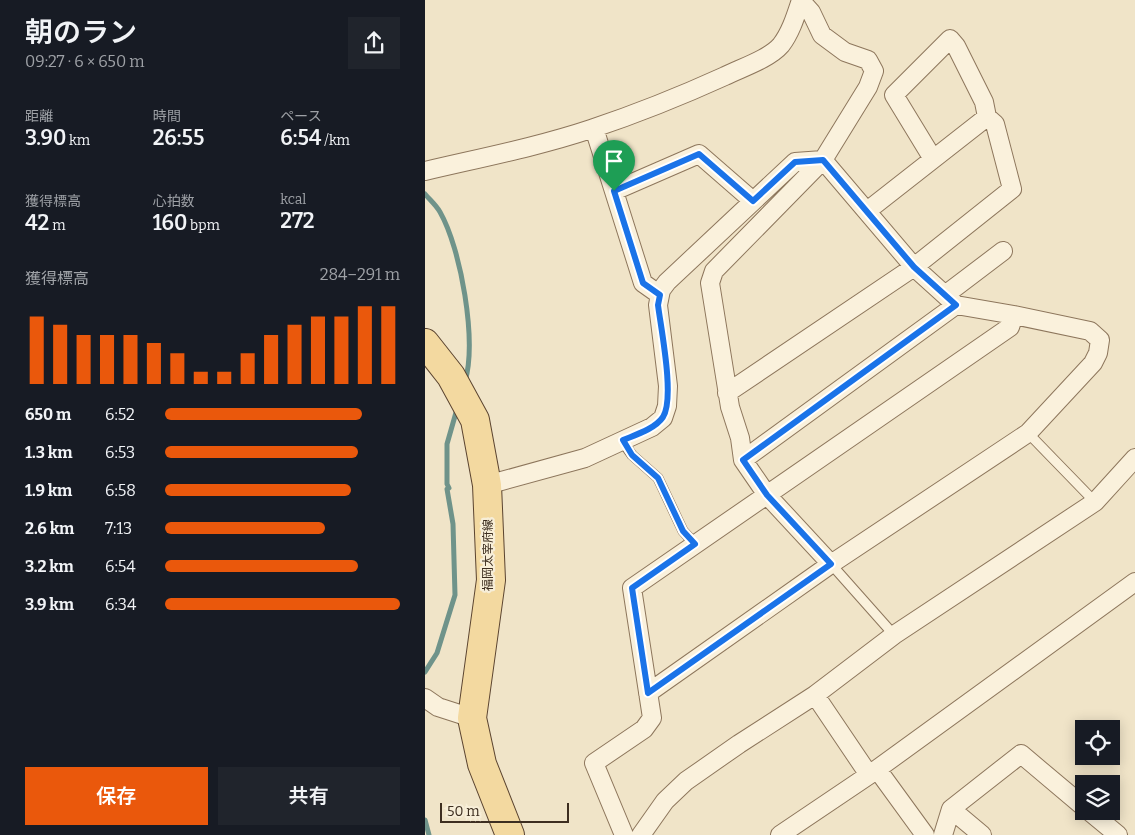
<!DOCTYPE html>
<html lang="ja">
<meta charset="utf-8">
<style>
body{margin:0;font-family:Bitter,"Noto Sans JP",serif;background:#20242c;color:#f1f3f6;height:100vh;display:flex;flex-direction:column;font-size:19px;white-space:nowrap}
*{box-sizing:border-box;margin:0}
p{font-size:16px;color:#9ea1a6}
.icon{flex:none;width:28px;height:28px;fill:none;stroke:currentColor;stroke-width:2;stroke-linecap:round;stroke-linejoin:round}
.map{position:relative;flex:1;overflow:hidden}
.panel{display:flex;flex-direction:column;background:#171b24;width:425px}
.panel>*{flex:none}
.fabs{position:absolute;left:650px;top:720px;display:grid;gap:10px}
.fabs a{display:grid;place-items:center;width:45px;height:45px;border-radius:0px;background:#171b24;box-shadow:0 2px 12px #0003;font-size:25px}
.scale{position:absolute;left:15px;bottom:12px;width:129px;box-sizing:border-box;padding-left:5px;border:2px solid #3d2e20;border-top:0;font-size:14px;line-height:18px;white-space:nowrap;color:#3d2e20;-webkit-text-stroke:4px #f7eed8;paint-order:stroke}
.pin{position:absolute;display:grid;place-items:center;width:42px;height:42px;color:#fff;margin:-51px -21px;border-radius:50% 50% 50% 0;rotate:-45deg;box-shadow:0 0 5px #0007}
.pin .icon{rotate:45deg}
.round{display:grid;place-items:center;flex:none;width:52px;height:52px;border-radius:0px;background:#20242c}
.headline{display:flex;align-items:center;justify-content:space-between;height:85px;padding:0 25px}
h1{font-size:28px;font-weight:600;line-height:38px}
.stats{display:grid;grid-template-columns:repeat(3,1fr);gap:8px;height:85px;padding:5px 25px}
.stats div{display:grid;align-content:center}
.stats b{font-size:21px;font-weight:600}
.stats small{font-size:14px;font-weight:400}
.stats p{font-size:14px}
.chart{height:140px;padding:10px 25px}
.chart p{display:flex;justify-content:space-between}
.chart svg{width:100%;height:90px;margin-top:5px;stroke:#ea580c;stroke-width:6}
.button{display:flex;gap:10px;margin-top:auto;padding:10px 25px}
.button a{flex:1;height:58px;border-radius:0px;background:#ea580c;color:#fff;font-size:20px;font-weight:600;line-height:58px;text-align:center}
.button a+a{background:#20242c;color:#f1f3f6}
ul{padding:0 25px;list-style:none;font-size:16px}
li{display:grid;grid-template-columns:80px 60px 1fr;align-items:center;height:38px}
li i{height:12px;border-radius:6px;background:#ea580c}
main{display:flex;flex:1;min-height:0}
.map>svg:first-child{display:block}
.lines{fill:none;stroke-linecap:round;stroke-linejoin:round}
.stream{stroke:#6f938a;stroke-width:5}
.service-casing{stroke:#8d765c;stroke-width:11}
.minor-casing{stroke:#8d765c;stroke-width:20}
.primary-casing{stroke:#5b4430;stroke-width:30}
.service{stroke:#faf1dc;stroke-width:9}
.minor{stroke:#faf1dc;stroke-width:18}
.primary{stroke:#f3d9a0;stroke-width:28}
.route-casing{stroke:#fff;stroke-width:10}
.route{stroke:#1a73e8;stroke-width:6}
.labels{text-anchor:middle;stroke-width:4.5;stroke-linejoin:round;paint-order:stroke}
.street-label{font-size:12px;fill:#3d2e20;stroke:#f7eed8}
</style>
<main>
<section class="panel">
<div class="headline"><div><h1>朝のラン</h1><p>09:27 · 6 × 650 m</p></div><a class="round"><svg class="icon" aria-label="share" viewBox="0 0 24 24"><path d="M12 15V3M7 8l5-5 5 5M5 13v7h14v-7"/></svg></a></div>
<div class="stats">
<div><p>距離</p><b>3.90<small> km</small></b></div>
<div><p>時間</p><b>26:55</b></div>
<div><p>ペース</p><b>6:54<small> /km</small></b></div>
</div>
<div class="stats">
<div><p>獲得標高</p><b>42<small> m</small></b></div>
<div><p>心拍数</p><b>160<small> bpm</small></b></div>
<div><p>kcal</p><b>272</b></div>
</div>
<div class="chart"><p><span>獲得標高</span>284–291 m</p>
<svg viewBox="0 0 160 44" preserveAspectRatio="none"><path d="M5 44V11M15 44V15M25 44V20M35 44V20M45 44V20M55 44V24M65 44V29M75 44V38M85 44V38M95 44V29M105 44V20M115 44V15M125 44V11M135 44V11M145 44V6M155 44V6"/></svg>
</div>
<ul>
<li><b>650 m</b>6:52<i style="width:84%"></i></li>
<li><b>1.3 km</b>6:53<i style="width:82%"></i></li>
<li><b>1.9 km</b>6:58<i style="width:79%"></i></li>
<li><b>2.6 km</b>7:13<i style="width:68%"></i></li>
<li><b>3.2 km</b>6:54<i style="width:82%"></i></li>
<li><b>3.9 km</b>6:34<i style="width:100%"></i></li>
</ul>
<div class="button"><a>保存</a><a>共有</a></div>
</section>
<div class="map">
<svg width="710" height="835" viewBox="0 0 710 835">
<rect width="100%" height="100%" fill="#f0e4c8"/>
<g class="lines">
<path class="stream" d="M0,194C5,200 11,205 15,212C36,249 52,340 40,382
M0,672L12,653L30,595L28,524L22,489L24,488L22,484V444L32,409
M0,820L4,835"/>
<defs>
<path id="service" d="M603,433L670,502
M197,441L207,455L233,478L258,531L270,544
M406,564L469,635"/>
<path id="minor" d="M376,1L386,12L397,35L420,52L443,60L449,71L443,87L398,160L289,271L285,283L305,407L315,438L318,460L342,495L406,564
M169,128L218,283L235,295
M508,159L469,95L525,39L531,46L559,102L562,117
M0,171C55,158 112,147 166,129C211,114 256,96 300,76C316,68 344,59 356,45C366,32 371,15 376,0
M189,191L274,154L328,201
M520,295L578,251
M302,393L489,267L587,189L570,124L562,117L442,211
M318,460L531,305
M62,485L160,458L227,427L238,418L242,406L243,386L233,305L236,290L242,282L370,162L398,160
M223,693L406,564L603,433L668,363L673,353L675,340L665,331L589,315L531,305L489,267L398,160
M390,695L444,775L710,582
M0,698L13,707L47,718
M452,769L500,835
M526,809L557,835
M664,811L693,835
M199,835L169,763L219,729L227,718L207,588L585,327L589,315
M216,835L240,801L261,781L314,744L390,695L469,635L670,502L710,458
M355,835L444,775
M518,835L526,809L596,754L659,807"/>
<path id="primary" d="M0,343L26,376L50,420L62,485L66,580L47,718L57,764L85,835"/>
</defs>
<use href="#service" class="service-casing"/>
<use href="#minor" class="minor-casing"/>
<use href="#primary" class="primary-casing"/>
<use href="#service" class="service"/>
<use href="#minor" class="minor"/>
<use href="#primary" class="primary"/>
</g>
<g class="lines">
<defs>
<path id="route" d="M274,154L328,201L370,162L398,160L489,267L531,305L318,460L342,495L406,564L223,693L207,588L270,544L258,531L233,478L207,455L198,440C210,435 230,429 238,417C250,398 236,329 233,305L235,295L218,283L189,191Z"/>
</defs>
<use href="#route" class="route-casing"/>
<use href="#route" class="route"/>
</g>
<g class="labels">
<g class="street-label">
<text transform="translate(63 555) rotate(-90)" y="4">福岡太宰府線</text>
</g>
</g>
</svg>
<div class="fabs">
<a><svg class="icon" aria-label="locate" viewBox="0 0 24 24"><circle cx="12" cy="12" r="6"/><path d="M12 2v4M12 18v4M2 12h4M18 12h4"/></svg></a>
<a><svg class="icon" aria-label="layers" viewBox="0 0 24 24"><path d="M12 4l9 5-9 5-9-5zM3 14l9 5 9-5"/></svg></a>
</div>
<div class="scale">50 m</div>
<div class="pin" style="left:189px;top:191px;background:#1e9e55"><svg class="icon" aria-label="arrive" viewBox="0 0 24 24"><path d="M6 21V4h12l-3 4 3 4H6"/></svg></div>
</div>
</main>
